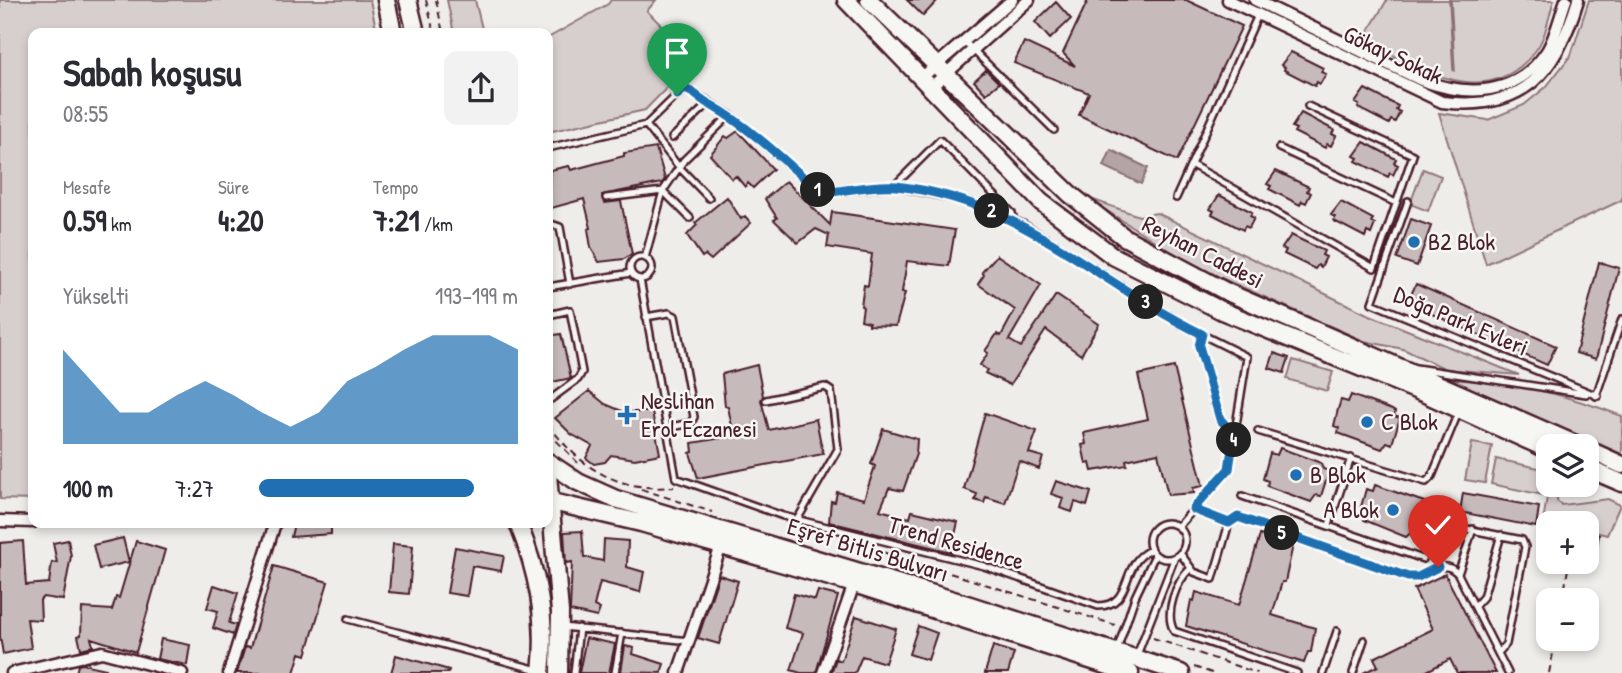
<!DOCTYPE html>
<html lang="tr">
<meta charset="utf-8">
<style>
body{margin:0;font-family:"Patrick Hand",sans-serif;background:#f2f2f3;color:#2b2b33;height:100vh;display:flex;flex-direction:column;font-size:26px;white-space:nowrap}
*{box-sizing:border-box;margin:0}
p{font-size:23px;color:#7c7c81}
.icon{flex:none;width:38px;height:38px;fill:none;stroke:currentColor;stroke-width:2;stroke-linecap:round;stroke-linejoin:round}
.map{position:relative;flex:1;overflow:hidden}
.details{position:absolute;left:28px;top:28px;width:525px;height:500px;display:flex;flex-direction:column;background:#fff;border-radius:14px;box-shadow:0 4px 10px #0003}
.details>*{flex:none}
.buttons{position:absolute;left:1536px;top:434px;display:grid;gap:14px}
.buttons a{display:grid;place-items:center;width:63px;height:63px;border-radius:14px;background:#fff;box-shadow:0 4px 10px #0003;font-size:35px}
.pin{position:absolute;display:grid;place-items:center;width:60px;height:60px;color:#fff;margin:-72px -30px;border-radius:50% 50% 50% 0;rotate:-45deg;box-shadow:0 0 7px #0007}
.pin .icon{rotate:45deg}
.km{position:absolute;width:35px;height:35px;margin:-18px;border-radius:50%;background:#222;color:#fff;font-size:19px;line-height:35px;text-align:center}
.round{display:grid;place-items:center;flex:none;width:74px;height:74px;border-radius:14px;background:#f2f2f3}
.summary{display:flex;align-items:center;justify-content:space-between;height:119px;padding:0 35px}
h1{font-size:38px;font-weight:700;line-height:52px}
.metrics{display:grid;grid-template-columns:repeat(3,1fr);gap:10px;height:119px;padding:7px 35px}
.metrics div{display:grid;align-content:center}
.metrics b{font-size:30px;font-weight:700}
.metrics small{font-size:19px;font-weight:400}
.metrics p{font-size:19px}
.chart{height:196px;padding:14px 35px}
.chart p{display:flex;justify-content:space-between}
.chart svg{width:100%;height:126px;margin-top:7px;fill:#1f6fb2;opacity:.7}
ul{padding:0 35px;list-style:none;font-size:23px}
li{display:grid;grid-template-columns:112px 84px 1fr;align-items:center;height:52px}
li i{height:18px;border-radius:9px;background:#1f6fb2}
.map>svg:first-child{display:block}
.green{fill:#d7cfce;stroke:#90777c;stroke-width:2}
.water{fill:#b4a4a5;stroke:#8a6f74;stroke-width:2}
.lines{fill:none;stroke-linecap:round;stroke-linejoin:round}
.stream{stroke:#8a6f74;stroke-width:3.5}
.building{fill:#c6babb;stroke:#4a1f2b;stroke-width:2}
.lane-casing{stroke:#4a1f2b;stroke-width:10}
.street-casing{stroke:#4a1f2b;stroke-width:15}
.primary-casing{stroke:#4a1f2b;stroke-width:21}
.path{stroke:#4a1f2b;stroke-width:2;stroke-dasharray:7 5;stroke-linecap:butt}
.lane{stroke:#f6f6f2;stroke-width:5}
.street{stroke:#f6f6f2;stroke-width:10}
.primary{stroke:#f6f6f2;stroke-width:16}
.route-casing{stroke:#fff;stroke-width:14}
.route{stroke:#1f6fb2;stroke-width:9}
.poi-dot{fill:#1f6fb2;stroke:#f6f6f2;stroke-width:2.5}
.labels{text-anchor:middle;stroke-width:5;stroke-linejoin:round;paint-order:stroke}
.street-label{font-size:24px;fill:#4a1f2b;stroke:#f6f6f2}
.poi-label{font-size:24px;fill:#4a1f2b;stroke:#f6f6f2;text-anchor:start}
</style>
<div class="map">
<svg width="1622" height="673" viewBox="0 0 1622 673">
<rect width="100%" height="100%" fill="#efedea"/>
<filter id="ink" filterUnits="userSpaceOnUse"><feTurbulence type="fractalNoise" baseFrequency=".0143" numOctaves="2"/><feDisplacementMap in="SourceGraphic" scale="14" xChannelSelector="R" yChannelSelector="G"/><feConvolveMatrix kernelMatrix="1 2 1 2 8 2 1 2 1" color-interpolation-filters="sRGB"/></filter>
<g filter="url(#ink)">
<path class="green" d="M0,0H370L377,33H33V500L0,499Z
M447,0H475L483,33H454Z
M611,0H656L647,11L695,59L645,110L548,132V38L608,4Z
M1387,0H1554C1549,15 1546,37 1536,50C1487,115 1418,67 1363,40Z
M1589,0H1622V200L1486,264L1439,113L1488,120L1524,105L1546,87L1571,55Z
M1423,169L1441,176L1428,211L1410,204Z
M1085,197L1139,216L1157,213L1365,313L1519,375L1446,369L1403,349L1364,341L1194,266Z
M1293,360L1333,372L1327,391L1287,379Z
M1449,379C1514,382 1562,393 1622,416V454Z
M1472,443L1492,446L1485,483L1465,480Z
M1496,459L1548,470L1543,495L1491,484Z
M1549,485H1558L1557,501L1562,505L1608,499L1620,505L1607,535L1587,530V523L1543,521Z"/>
<path class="water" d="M1111,150L1148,168L1141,184L1104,166Z"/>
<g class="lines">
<path class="stream" d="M1450,0L1454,70"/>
</g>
<path class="building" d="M907,0H938L923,16Z
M1088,0H1186L1242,26L1177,161L1079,115L1089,93L1014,63L1024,42L1075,66L1063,53Z
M1056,2L1071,19L1050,39L1035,22Z
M1291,52L1323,68L1321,72L1326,74L1320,84L1317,82L1315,86L1284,70L1285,67L1281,65Z
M986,70L999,83L986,94L974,81Z
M1365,89L1398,106L1396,110L1400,112L1395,122L1391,120L1389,124L1358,108L1359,105L1355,103Z
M1301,113L1334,130L1332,134L1336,136L1331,146L1327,144L1325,148L1294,132L1296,129L1292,127Z
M738,131L773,169L753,188L748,183L745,187L736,176L732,179L710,155L725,136L728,138Z
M1364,142L1396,159L1394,163L1398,165L1393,175L1390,173L1388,177L1356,161L1358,158L1354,156Z
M656,148L665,179L662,183L602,195L605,203L621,201L632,254L624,259L599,262L591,248L588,229L591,228L584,199L548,209L550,170L569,166L571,170L624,156V153Z
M1276,171L1309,187L1307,191L1311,193L1306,203L1302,201L1300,205L1269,189L1271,186L1267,184Z
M786,181L830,225L832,212L955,230L949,266L907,261L902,292L905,293L896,326L869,325V322L861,320L863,307L861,306L864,285L868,286L872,254L827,247L829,235L816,229L798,243L774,220L777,218L765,199Z
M1219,195L1252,212L1250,216L1254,218L1249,228L1245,226L1243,230L1212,214L1214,211L1210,209Z
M727,197L741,219L745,216L751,223L711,260L705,255L702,257L687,235L697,225L695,223Z
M1341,202L1373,219L1371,222L1375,224L1371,234L1367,232L1365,237L1334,221L1335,217L1331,215Z
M1411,219L1431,226L1417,266L1397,259Z
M1291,235L1324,251L1322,255L1326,257L1321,267L1318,265L1315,269L1284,254L1286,250L1282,248Z
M997,255L1041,285L1009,340L1021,347L1056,295L1099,324L1081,355L1046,330L1010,385L985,373L987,370L980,365L988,353L985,351L997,334L1001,336L1015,310L978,284L984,275L982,272Z
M1599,262L1619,268L1596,359L1576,353Z
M1416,284L1556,346L1547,365L1407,303Z
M561,334L571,378L548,383V336Z
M1274,353L1289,358L1284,373L1269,368Z
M757,365L763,396L761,400L769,430L816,419L823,454L698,478L690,453L693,452L692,443L734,436L728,407L725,406L722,374Z
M1174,367L1203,486L1193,488L1194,493L1168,495L1158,453L1126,460L1127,465L1092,471L1090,463L1086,464L1082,445L1086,444L1084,433L1148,419L1138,375Z
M589,391L605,404L624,412H652L660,454L635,459L611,455L605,462L594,464L586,458L592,446L571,434L555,418Z
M1351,395L1392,410L1395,412L1394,416L1400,418L1392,444L1387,442L1382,449L1338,433L1339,428L1334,426L1338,409L1341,400L1348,402Z
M985,413L1037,431L1029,453L1043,457L1039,469L1019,461L1005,503L986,497L984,503L975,500L977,494L964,489Z
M883,429L917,439L916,454L903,491L889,488L880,510L910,518L912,511L958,522L951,552L829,522L831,501L835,502L837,492L864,499L875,466L871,464Z
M1280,448L1321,463L1323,469L1329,471L1321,496L1316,495L1311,502L1267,486L1268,481L1263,479L1270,453L1277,455Z
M1056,481L1091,492L1087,506L1075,502L1072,512L1060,508L1063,498L1051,494Z
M1375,485L1427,503L1418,533L1413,531L1406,537L1364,520L1365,516L1359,514L1366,489L1373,491Z
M1463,493L1539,507L1536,527L1460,512Z
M294,523H331V534L291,537Z
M582,531L584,557L603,561L604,539L628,541L627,567L644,572L640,592L600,582L594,606L600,609L597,617L570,611L572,562L566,563L564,532Z
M1587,532L1599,535L1596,553L1587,551Z
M1260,535L1293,545L1285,582H1282L1272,615L1315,628L1311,652H1308L1304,663L1186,626L1191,600L1194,601L1196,592L1239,605Z
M123,538L129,562L99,569L93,545Z
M68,540L71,556L63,600L43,597L40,600L41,620L27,619L31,648L3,654L0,637V543L23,541L26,585L49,583L52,562L57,563L53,543Z
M136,541L165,550L136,652L91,638L93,646L81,649L78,636L81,635L82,608L112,610L116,597L119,598Z
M393,544L413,546L409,594L389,592Z
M455,547L504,556L501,571L472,566L467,596L447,593Z
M274,566L328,582L306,655L300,653L294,673H237L245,647L250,648Z
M1445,574L1496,673H1457L1450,659L1423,673H1363L1378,666L1374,658L1433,629L1414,589Z
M719,575L738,581L719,644L698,638Z
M214,585L238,593L229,623L236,625L233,635L213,628L218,611L207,608Z
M818,591L838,596L816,673H801L791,670L803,633L785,628L794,594L815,600Z
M856,616L896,629L885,663L862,656L855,673H831L836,659L841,661Z
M918,626L937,633L928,660L909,654Z
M586,638L615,644L609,673H579Z
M161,639L190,645L187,665L157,659Z
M625,646L634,648L633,654L664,664L661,673L621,672Z
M993,646L1014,653L1008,673H985Z
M396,655L449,670L448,673H391Z
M83,664L106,669L105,673H76L78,665Z"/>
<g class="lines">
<defs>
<path id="lane" d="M964,41L1054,130
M646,125L679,167L709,198
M672,138L708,104
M548,148L646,125L683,89C700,93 714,107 730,115
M1279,148L1396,203
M1192,165L1374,268L1413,155L1308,106
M894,186L940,140L1012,213L1014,220
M606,198L663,191L690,218
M1176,198L1258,15
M1408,201L1372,303L1598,396
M548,223L560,227L570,284
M630 268a11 11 0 1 1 22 0a11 11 0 1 1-22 0Z
M645,258L663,191L684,160L730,115L821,193L894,186L970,202L1023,224L1185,326L1247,357L1229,469L1178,527
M640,279L676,478L783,516L984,566L1098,606C1134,606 1119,564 1150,550
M548,287L631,273
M548,315L570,310L582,372L578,379L551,399
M646,317L669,313L675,316L694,417L691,423L666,428
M1202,334L1199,346L1219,419L1234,435
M1416,368L1586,394
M1596,396L1622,319
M766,400L825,387L831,391L838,449L797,520
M1258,431L1426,482L1432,476L1458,413
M1242,496L1423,559
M1193,509L1229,523
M1149 541a18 18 0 1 1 36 0a18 18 0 1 1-36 0Z
M1329,525L1351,458
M1180,553L1194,572L1213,579L1229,523L1238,517L1408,577C1428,579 1442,555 1458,574L1508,673
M1438,567L1436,562L1447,525L1522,540L1525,547L1506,644L1498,653
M1190,569C1176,582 1164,613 1174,631L1297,673
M1458,574L1473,529
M1475,606L1483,597L1501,535
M348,619L538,670
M563,627L689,641
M1117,650L1135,597L1155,555
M1137,655L1175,557
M574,673L579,628
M615,673L622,633
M1323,673L1337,631
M1353,673L1364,640"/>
<path id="street" d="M1228,0L1442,102C1524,112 1556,73 1578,0
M1255,0L1421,80C1467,97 1517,97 1547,51C1556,36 1560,16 1566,0
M920,79L1012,0
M930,88L1029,0
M0,521L33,522
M12,673L102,652L182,673
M229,673L275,523
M678,673L721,546
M823,673L854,584"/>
<path id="primary" d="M386,0L393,33
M408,0L416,33
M846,0L1041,202L1113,256L1222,311L1423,393L1549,450
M869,0L1070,194L1124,237L1227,292L1580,446
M1587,449L1622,465
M548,462L578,482L616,499L970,605L1181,673
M1587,468L1622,483
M548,475L560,612L559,673
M548,501L641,523L854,584L1130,673
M518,523C538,573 547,619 541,673"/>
</defs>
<use href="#lane" class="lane-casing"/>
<use href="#street" class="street-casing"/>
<use href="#primary" class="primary-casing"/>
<path class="path" d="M426,0L434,33
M436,0L443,33
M548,424C580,468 618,492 674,487
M548,432L581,466
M641,489L712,512
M870,548L1115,625
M1563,600L1569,562
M1153,638L1257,673
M1194,667L1212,673
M1549,673L1556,639"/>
<use href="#lane" class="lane"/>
<use href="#street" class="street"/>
<use href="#primary" class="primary"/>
</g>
</g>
<g class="lines" filter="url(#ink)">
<defs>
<path id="route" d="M677,95L684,89C696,92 700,100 711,105C751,128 786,162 821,193C845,191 873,184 896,186C1022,200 1095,282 1202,334L1199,346L1220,419L1234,435L1229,469L1193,509L1229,523L1238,517L1408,577H1418L1438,567"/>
</defs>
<use href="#route" class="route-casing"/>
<use href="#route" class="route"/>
</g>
<g class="poi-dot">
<circle cx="1414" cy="242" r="7"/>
<path d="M623.5 404.5h7v7h7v7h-7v7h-7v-7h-7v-7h7z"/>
<circle cx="1367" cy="422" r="7"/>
<circle cx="1296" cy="475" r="7"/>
<circle cx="1393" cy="510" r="7"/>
</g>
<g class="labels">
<g class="street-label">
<text transform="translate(1393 55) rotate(25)" y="8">Gökay Sokak</text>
<text transform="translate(1203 252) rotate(27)" y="8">Reyhan Caddesi</text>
<text transform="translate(1461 321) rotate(23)" y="8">Doğa Park Evleri</text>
<text transform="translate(956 543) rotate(16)" y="8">Trend Residence</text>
<text transform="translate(868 550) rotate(17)" y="8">Eşref Bitlis Bulvarı</text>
</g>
<g class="poi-label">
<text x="1428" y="250">B2 Blok</text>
<text x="641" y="409">Neslihan<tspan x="641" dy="28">Erol Eczanesi</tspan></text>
<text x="1381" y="430">C Blok</text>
<text x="1310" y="483">B Blok</text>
<text x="1379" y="518" text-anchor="end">A Blok</text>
</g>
</g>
</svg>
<div class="buttons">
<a><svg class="icon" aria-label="layers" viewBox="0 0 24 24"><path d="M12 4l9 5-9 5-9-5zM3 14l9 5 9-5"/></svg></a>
<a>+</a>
<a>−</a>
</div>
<div class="pin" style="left:677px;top:95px;background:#1e9e55"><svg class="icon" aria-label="arrive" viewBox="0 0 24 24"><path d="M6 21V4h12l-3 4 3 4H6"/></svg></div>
<div class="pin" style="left:1438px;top:567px;background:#d93025"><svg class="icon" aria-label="check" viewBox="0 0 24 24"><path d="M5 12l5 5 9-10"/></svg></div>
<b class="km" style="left:818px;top:190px">1</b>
<b class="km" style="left:992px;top:211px">2</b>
<b class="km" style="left:1146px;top:302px">3</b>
<b class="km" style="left:1234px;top:440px">4</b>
<b class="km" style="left:1282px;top:533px">5</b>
<section class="details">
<div class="summary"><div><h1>Sabah koşusu</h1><p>08:55</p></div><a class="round"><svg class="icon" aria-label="share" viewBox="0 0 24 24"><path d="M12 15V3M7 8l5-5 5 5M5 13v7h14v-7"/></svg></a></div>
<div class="metrics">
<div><p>Mesafe</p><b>0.59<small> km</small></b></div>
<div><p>Süre</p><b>4:20</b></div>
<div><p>Tempo</p><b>7:21<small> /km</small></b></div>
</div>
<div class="chart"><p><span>Yükselti</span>193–199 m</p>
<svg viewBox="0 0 160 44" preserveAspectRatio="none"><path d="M0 44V11L10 22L20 33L30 33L40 27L50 22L60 27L70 33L80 38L90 33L100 22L110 17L120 11L130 6L140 6L150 6L160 11V44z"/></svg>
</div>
<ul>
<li><b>100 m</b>7:27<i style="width:83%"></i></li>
</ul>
</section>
</div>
